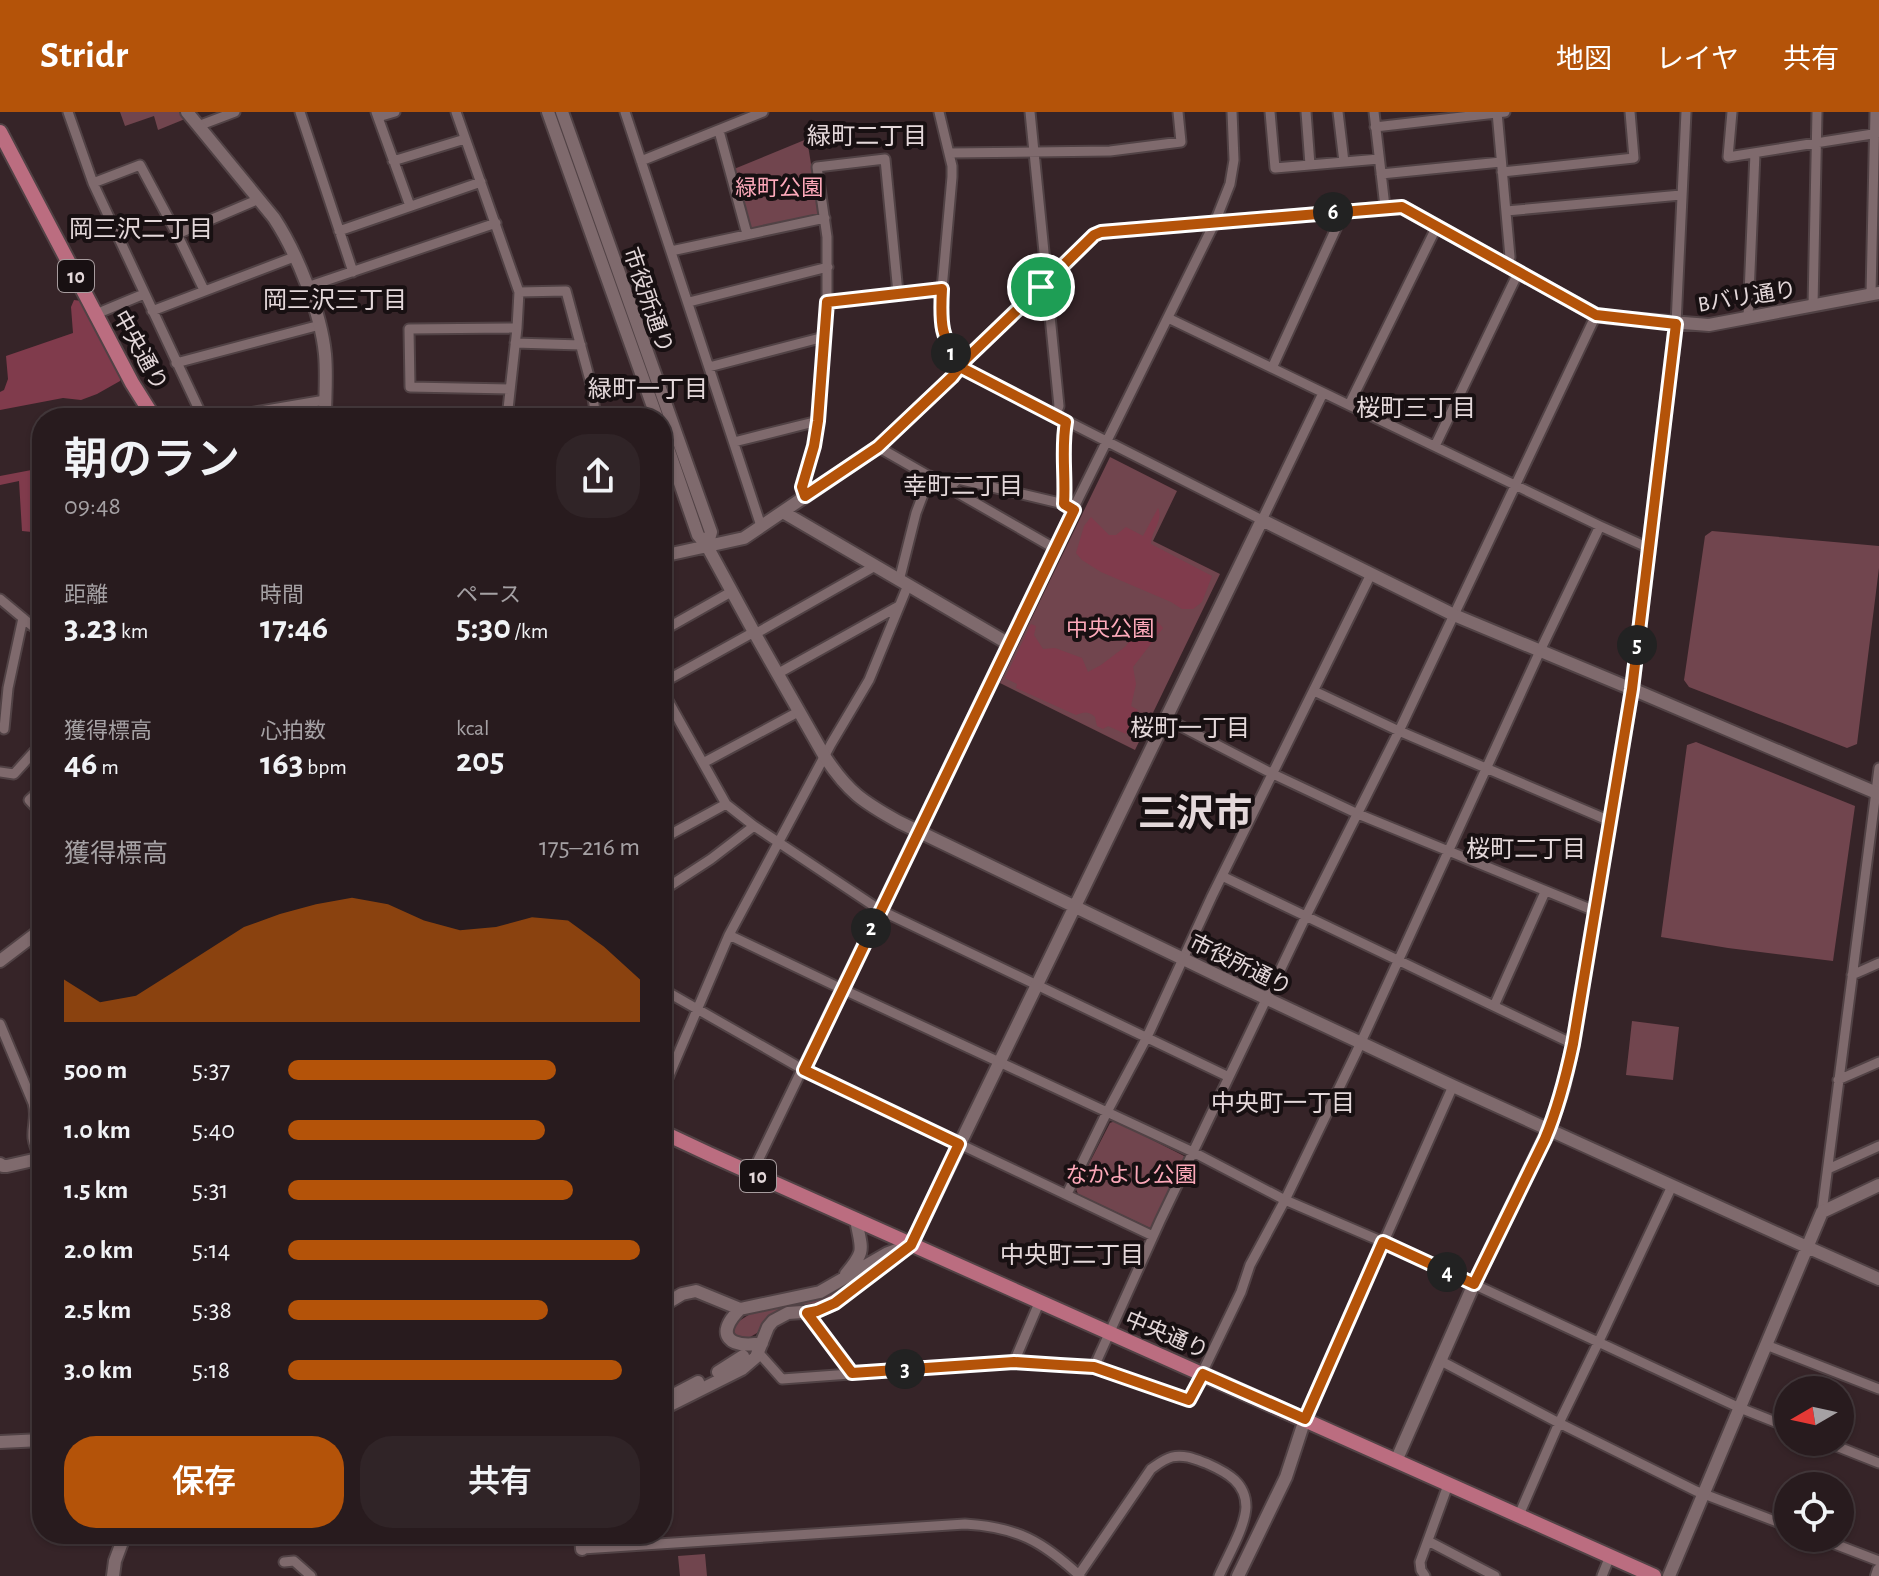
<!DOCTYPE html>
<html lang="ja">
<meta charset="utf-8">
<style>
body{margin:0;font-family:"Alegreya Sans","Noto Sans JP",sans-serif;background:#302427;color:#f1f3f6;height:100vh;display:flex;flex-direction:column;font-size:30px;white-space:nowrap}
*{box-sizing:border-box;margin:0}
p{font-size:26px;color:#a5a1a4}
.icon{flex:none;width:44px;height:44px;fill:none;stroke:currentColor;stroke-width:2;stroke-linecap:round;stroke-linejoin:round}
.map{position:relative;flex:1;overflow:hidden}
.drawer{position:absolute;left:32px;top:296px;width:640px;height:1136px;display:flex;flex-direction:column;background:#281b1e;border-radius:32px;box-shadow:0 2px 6px #0004,0 0 0 2px #44393c}
.drawer>*{flex:none}
.needle{width:52px;rotate:261deg}
.tools{position:absolute;left:1774px;top:1264px;display:grid;gap:16px}
.tools a{display:grid;place-items:center;width:80px;height:80px;border-radius:50%;background:#281b1e;box-shadow:0 2px 6px #0004,0 0 0 2px #44393c;font-size:40px}
.pin{position:absolute;display:grid;place-items:center;width:68px;height:68px;color:#fff;margin:-34px;border:4px solid #fff;border-radius:50%;box-shadow:0 2px 8px #0007}
.km{position:absolute;width:40px;height:40px;margin:-20px;border-radius:50%;background:#222;color:#fff;font-size:22px;line-height:40px;text-align:center}
.round{display:grid;place-items:center;flex:none;width:84px;height:84px;border-radius:32px;background:#302427}
.head{display:flex;align-items:center;justify-content:space-between;height:136px;padding:0 32px}
h1{font-size:44px;font-weight:600;line-height:60px}
.metrics{display:grid;grid-template-columns:repeat(3,1fr);gap:12px;height:136px;padding:8px 32px}
.metrics div{display:grid;align-content:center}
.metrics b{font-size:34px;font-weight:600}
.metrics small{font-size:22px;font-weight:400}
.metrics p{font-size:22px}
.chart{height:224px;padding:16px 32px}
.chart p{display:flex;justify-content:space-between}
.chart svg{width:100%;height:144px;margin-top:8px;fill:#b45309;opacity:.7}
.cta{display:flex;gap:16px;margin-top:auto;padding:16px 32px}
.cta a{flex:1;height:92px;border-radius:32px;background:#b45309;color:#fff;font-size:32px;font-weight:600;line-height:92px;text-align:center}
.cta a+a{background:#302427;color:#f1f3f6}
ul{padding:0 32px;list-style:none;font-size:26px}
li{display:grid;grid-template-columns:128px 96px 1fr;align-items:center;height:60px}
li i{height:20px;border-radius:10px;background:#b45309}
header{display:flex;align-items:center;gap:48px;box-sizing:border-box;height:112px;padding:0 40px;background:#b45309;color:#fff}
header strong{font-size:38px}
nav{display:flex;gap:44px;margin-inline-start:auto;font-size:28px}
.map>svg:first-child{display:block}
.green{fill:#71454e}
.forest{fill:#803b4c}
.lines{fill:none;stroke-linecap:round;stroke-linejoin:round}
.minor-casing{stroke:#514245;stroke-width:13}
.tertiary-casing{stroke:#514245;stroke-width:16}
.primary-casing{stroke:#514245;stroke-width:18}
.minor{stroke:#7f6a6d;stroke-width:9}
.tertiary{stroke:#7f6a6d;stroke-width:12}
.primary{stroke:#bb6d80;stroke-width:14}
.route-casing{stroke:#fff;stroke-width:16}
.route{stroke:#b45309;stroke-width:10}
.labels{text-anchor:middle;stroke-width:8;stroke-linejoin:round;paint-order:stroke}
.shield{fill:#181012;stroke:#a79c9e;stroke-width:2}
.shield-label{font-size:20px;font-weight:bold;fill:#e4d8da}
.park-label{font-size:22px;fill:#fda9ba;stroke:#181012}
.street-label{font-size:22px;fill:#e4d8da;stroke:#181012}
.neighbourhood-label{font-size:24px;fill:#e4d8da;stroke:#181012}
.town-label{font-size:38px;font-weight:bold;fill:#e4d8da;stroke:#181012}
</style>
<header>
<strong>Stridr</strong>
<nav><a>地図</a><a>レイヤ</a><a>共有</a></nav>
</header>
<div class="map">
<svg width="1879" height="1464" viewBox="0 0 1879 1464">
<rect width="100%" height="100%" fill="#362428"/>
<path class="green" d="M120,0H179L185,7L158,18L154,4L125,14Z
M807,27L819,102L751,118L734,57Z
M1110,345L1177,379L1153,429L1220,462L1135,638L1000,571Z
M1712,419L1879,434V456L1857,632L1847,636L1689,575L1684,568L1705,424Z
M1696,630L1855,694L1833,849L1728,836L1661,825L1687,633Z
M1632,909L1679,915L1673,968L1626,963Z
M1115,1009L1184,1044L1185,1047L1153,1115L1150,1116L1078,1082L1076,1077L1110,1011Z
M880,1149L846,1176L821,1193L771,1204L757,1221L745,1228L739,1227L734,1220L736,1211L750,1202L821,1186Z
M705,1442L707,1464H680L678,1444Z"/>
<path class="forest" d="M74,188L82,189L121,264L120,269L97,282L81,288L63,286L0,298V280L4,278L8,267L6,244L73,221L71,195Z
M42,356V407L35,406L32,420L22,419L19,369L0,373V364Z
M1158,396C1164,408 1151,419 1151,432L1212,464L1202,490L1193,497H1182L1171,490L1101,460L1082,448L1076,441L1084,414L1091,405L1109,423H1116L1126,415L1143,424Z
M1153,504L1163,516L1133,555L1136,572L1131,594L1138,598L1126,622L1108,614L1103,617L1097,614L1095,605C1088,599 1084,600 1076,603L1016,576L1017,572L1005,566L1031,512L1036,514L1034,523L1043,537L1055,536L1082,546L1088,560L1101,553L1126,534L1144,506Z"/>
<g class="lines">
<defs>
<path id="minor" d="M68,0L93,71L203,306
M300,0L353,160
M376,0L410,94
M456,0L519,180L517,216L507,306
M625,0L761,414
M939,0L952,54V65L942,177L941,207L942,221L951,242L960,255L1262,408L1323,281
M1030,0L1047,170
M1270,0L1275,56L1379,47
M1306,0L1310,53
M1338,0L1344,50
M1374,0L1385,95
M1497,0L1510,145L1508,153
M1732,0L1728,45L1879,21
M378,5L395,0
M198,14L235,0
M1375,15L1505,0
M719,19L747,122
M949,41L1110,39L1181,30L1178,0
M393,49L465,27
M641,49L763,0
M1502,60L1634,46L1630,0
M1381,62L1501,50
M93,71L140,53L177,122L204,178
M1506,99L1681,83
M339,119L481,70
M177,122L259,87
M671,139L825,106
M307,175L496,111
M519,180L566,179L591,272L596,306
M1036,180L1047,190L1049,194L1059,294L1055,304
M1871,182L1875,0
M689,190L828,155
M827,190L942,177
M1813,194L1817,0
M152,199L294,145
M96,202L144,182
M1748,206L1755,41
M1676,212L1686,0
M515,231L581,233
M176,251L320,213
M709,255L824,225
M1272,256L1344,99
M510,277L410,275L409,217L517,216
M1349,293L1437,114
M220,306L325,288
M734,330L818,309
M1435,334L1519,159
M878,335L1054,436
M949,376L958,367L1064,392L1074,398
M805,384L802,375L814,334L818,309L827,190V125L817,55L885,47L898,181
M1064,392C1066,365 1061,336 1066,310
M1600,414L1649,436
M899,469L916,401L930,364
M908,473L869,568L831,632L729,823L842,877L1193,1040L1285,1088L1383,1130L1740,1296L1788,1315
M0,487L42,522
M662,519L731,480
M755,522L875,454
M777,562L899,494
M662,571L754,520
M662,578L726,692L754,714L711,747L662,779
M1314,579L1399,619L1610,709
M1167,607L1273,662L1358,702L1595,799
M4,617L8,576L23,506
M703,651L798,600
M0,660L14,662L42,631
M42,676L29,688L42,702
M754,714L880,798L1229,965
M662,727L726,692
M1222,764L1573,932
M1852,863L1879,851
M662,877L804,958L1153,1124
M1494,894L1545,780
M0,912L33,991C37,1004 32,1013 33,1026C34,1033 37,1040 40,1046
M1838,968L1879,950
M662,980L729,823
M1828,1057L1879,1034
M752,1061L1054,436L1215,110L1230,72L1234,48L1232,0
M1067,1082L1107,1000L1147,925L1212,784L1371,462
M1822,1100L1879,656
M807,1201L852,1261
M1766,1233L1879,1277
M758,1240L782,1267L1014,1250L1039,1191
M1441,1249L1559,1311L1696,1379L1788,1414
M1014,1250L1094,1255L1189,1288L1241,1180L1250,1153L1285,1088L1356,941L1540,539L1600,414L1168,206
M1094,1255L1160,1109L1306,804L1399,619L1596,203
M1305,1307L1453,974
M1826,1330L1879,1351
M1519,1403L1559,1311L1599,1229L1672,1074
M1819,1426L1879,1449
M1428,1429L1495,1464
M582,1437L965,1412C1017,1415 1042,1429 1080,1464
M284,1450L294,1449L311,1464
M1078,1464L1151,1357C1158,1352 1164,1347 1172,1345C1185,1342 1197,1348 1208,1352C1228,1361 1246,1371 1246,1395C1245,1416 1227,1445 1219,1464
M1425,1464L1421,1458L1420,1450L1448,1373
M1602,1464L1610,1444"/>
<path id="tertiary" d="M187,0L274,106C297,141 321,201 325,242C327,263 325,285 325,306
M548,0L657,306
M562,0L711,420L707,434
M662,319L698,423L707,434L755,522L825,645C848,680 863,690 899,710L1227,868L1453,974L1807,1135L1879,1167
M783,400L1009,532
M662,444L744,426L878,335L952,265L966,247L1094,123L1101,120L1402,95L1596,203L1607,205L1709,213L1879,181
M0,849L42,817
M0,1052L3,1054H7L42,1046
M846,1162C867,1137 861,1138 856,1107
M662,1194L682,1182L696,1179L740,1197L820,1180L888,1141L896,1138
M740,1197C714,1223 729,1237 762,1231
M718,1260L743,1244
M662,1289L698,1270
M662,1297L742,1257L756,1245L768,1215L773,1209L788,1201L817,1199L835,1191L911,1133L1262,408L1454,503L1632,577L1879,682
M0,1330L42,1328
M1396,1349L1474,1172L1549,1017L1563,977L1573,932L1632,577L1676,212
M581,1422L582,1437
M113,1464L115,1449L125,1422
M1238,1464L1286,1365L1305,1307
M1669,1464L1822,1100L1879,1073
M1877,1464L1879,1458"/>
<path id="primary" d="M0,20L132,271L154,306
M662,1020L709,1042L1654,1464"/>
</defs>
<use href="#minor" class="minor-casing"/>
<use href="#tertiary" class="tertiary-casing"/>
<use href="#primary" class="primary-casing"/>
<use href="#minor" class="minor"/>
<use href="#tertiary" class="tertiary"/>
<use href="#primary" class="primary"/>
</g>
<g class="lines">
<defs>
<path id="route" d="M1041,175L966,247L952,265L878,335L805,384L802,375L814,334L818,309L827,190L942,177C940,212 941,225 960,255L1066,310C1061,336 1066,365 1064,392L1074,398L804,958L959,1032L911,1133L835,1191L817,1199L807,1201L852,1261L1014,1250L1060,1253L1094,1255L1189,1288L1203,1262L1305,1307L1383,1130L1474,1172L1545,1027C1558,996 1566,965 1573,932L1632,577L1676,212L1596,203L1402,95L1101,120L1094,123L1041,175"/>
</defs>
<use href="#route" class="route-casing"/>
<use href="#route" class="route"/>
</g>
<g class="labels">
<g class="shield">
<rect x="58" y="148" width="36" height="32" rx="6"/>
<rect x="740" y="1048" width="36" height="32" rx="6"/>
</g>
<g class="shield-label">
<text x="76" y="171">10</text>
<text x="758" y="1071">10</text>
</g>
<g class="park-label">
<text x="779" y="83">緑町公園</text>
<text x="1110" y="524">中央公園</text>
<text x="1131" y="1070">なかよし公園</text>
</g>
<g class="street-label">
<text transform="translate(1747 184) rotate(-9)" y="8">Bバリ通り</text>
<text transform="translate(649 188) rotate(71)" y="8">市役所通り</text>
<text transform="translate(141 238) rotate(61)" y="8">中央通り</text>
<text transform="translate(1241 852) rotate(26)" y="8">市役所通り</text>
<text transform="translate(1167 1222) rotate(23)" y="8">中央通り</text>
</g>
<g class="neighbourhood-label">
<text x="867" y="32">緑町二丁目</text>
<text x="141" y="125">岡三沢二丁目</text>
<text x="335" y="196">岡三沢三丁目</text>
<text x="648" y="285">緑町一丁目</text>
<text x="1416" y="304">桜町三丁目</text>
<text x="963" y="382">幸町二丁目</text>
<text x="1190" y="624">桜町一丁目</text>
<text x="1526" y="745">桜町二丁目</text>
<text x="1283" y="999">中央町一丁目</text>
<text x="1072" y="1151">中央町二丁目</text>
</g>
<g class="town-label">
<text x="1195" y="714">三沢市</text>
</g>
</g>
</svg>
<div class="tools">
<a><svg class="needle" viewBox="-14 -14 28 28"><path d="M0-13l5 13h-10z" fill="#e53935"/><path d="M0 13l5-13h-10z" fill="#a5a1a4"/></svg></a>
<a><svg class="icon" aria-label="locate" viewBox="0 0 24 24"><circle cx="12" cy="12" r="6"/><path d="M12 2v4M12 18v4M2 12h4M18 12h4"/></svg></a>
</div>
<div class="pin" style="left:1041px;top:175px;background:#1e9e55"><svg class="icon" aria-label="arrive" viewBox="0 0 24 24"><path d="M6 21V4h12l-3 4 3 4H6"/></svg></div>
<b class="km" style="left:951px;top:241px">1</b>
<b class="km" style="left:871px;top:816px">2</b>
<b class="km" style="left:905px;top:1257px">3</b>
<b class="km" style="left:1447px;top:1160px">4</b>
<b class="km" style="left:1637px;top:533px">5</b>
<b class="km" style="left:1333px;top:100px">6</b>
<section class="drawer">
<div class="head"><div><h1>朝のラン</h1><p>09:48</p></div><a class="round"><svg class="icon" aria-label="share" viewBox="0 0 24 24"><path d="M12 15V3M7 8l5-5 5 5M5 13v7h14v-7"/></svg></a></div>
<div class="metrics">
<div><p>距離</p><b>3.23<small> km</small></b></div>
<div><p>時間</p><b>17:46</b></div>
<div><p>ペース</p><b>5:30<small> /km</small></b></div>
</div>
<div class="metrics">
<div><p>獲得標高</p><b>46<small> m</small></b></div>
<div><p>心拍数</p><b>163<small> bpm</small></b></div>
<div><p>kcal</p><b>205</b></div>
</div>
<div class="chart"><p><span>獲得標高</span>175–216 m</p>
<svg viewBox="0 0 160 44" preserveAspectRatio="none"><path d="M0 44V31L10 38L20 36L30 29L40 22L50 15L60 11L70 8L80 6L90 8L100 13L110 16L120 15L130 12L140 13L150 21L160 31V44z"/></svg>
</div>
<ul>
<li><b>500 m</b>5:37<i style="width:76%"></i></li>
<li><b>1.0 km</b>5:40<i style="width:73%"></i></li>
<li><b>1.5 km</b>5:31<i style="width:81%"></i></li>
<li><b>2.0 km</b>5:14<i style="width:100%"></i></li>
<li><b>2.5 km</b>5:38<i style="width:74%"></i></li>
<li><b>3.0 km</b>5:18<i style="width:95%"></i></li>
</ul>
<div class="cta"><a>保存</a><a>共有</a></div>
</section>
</div>
